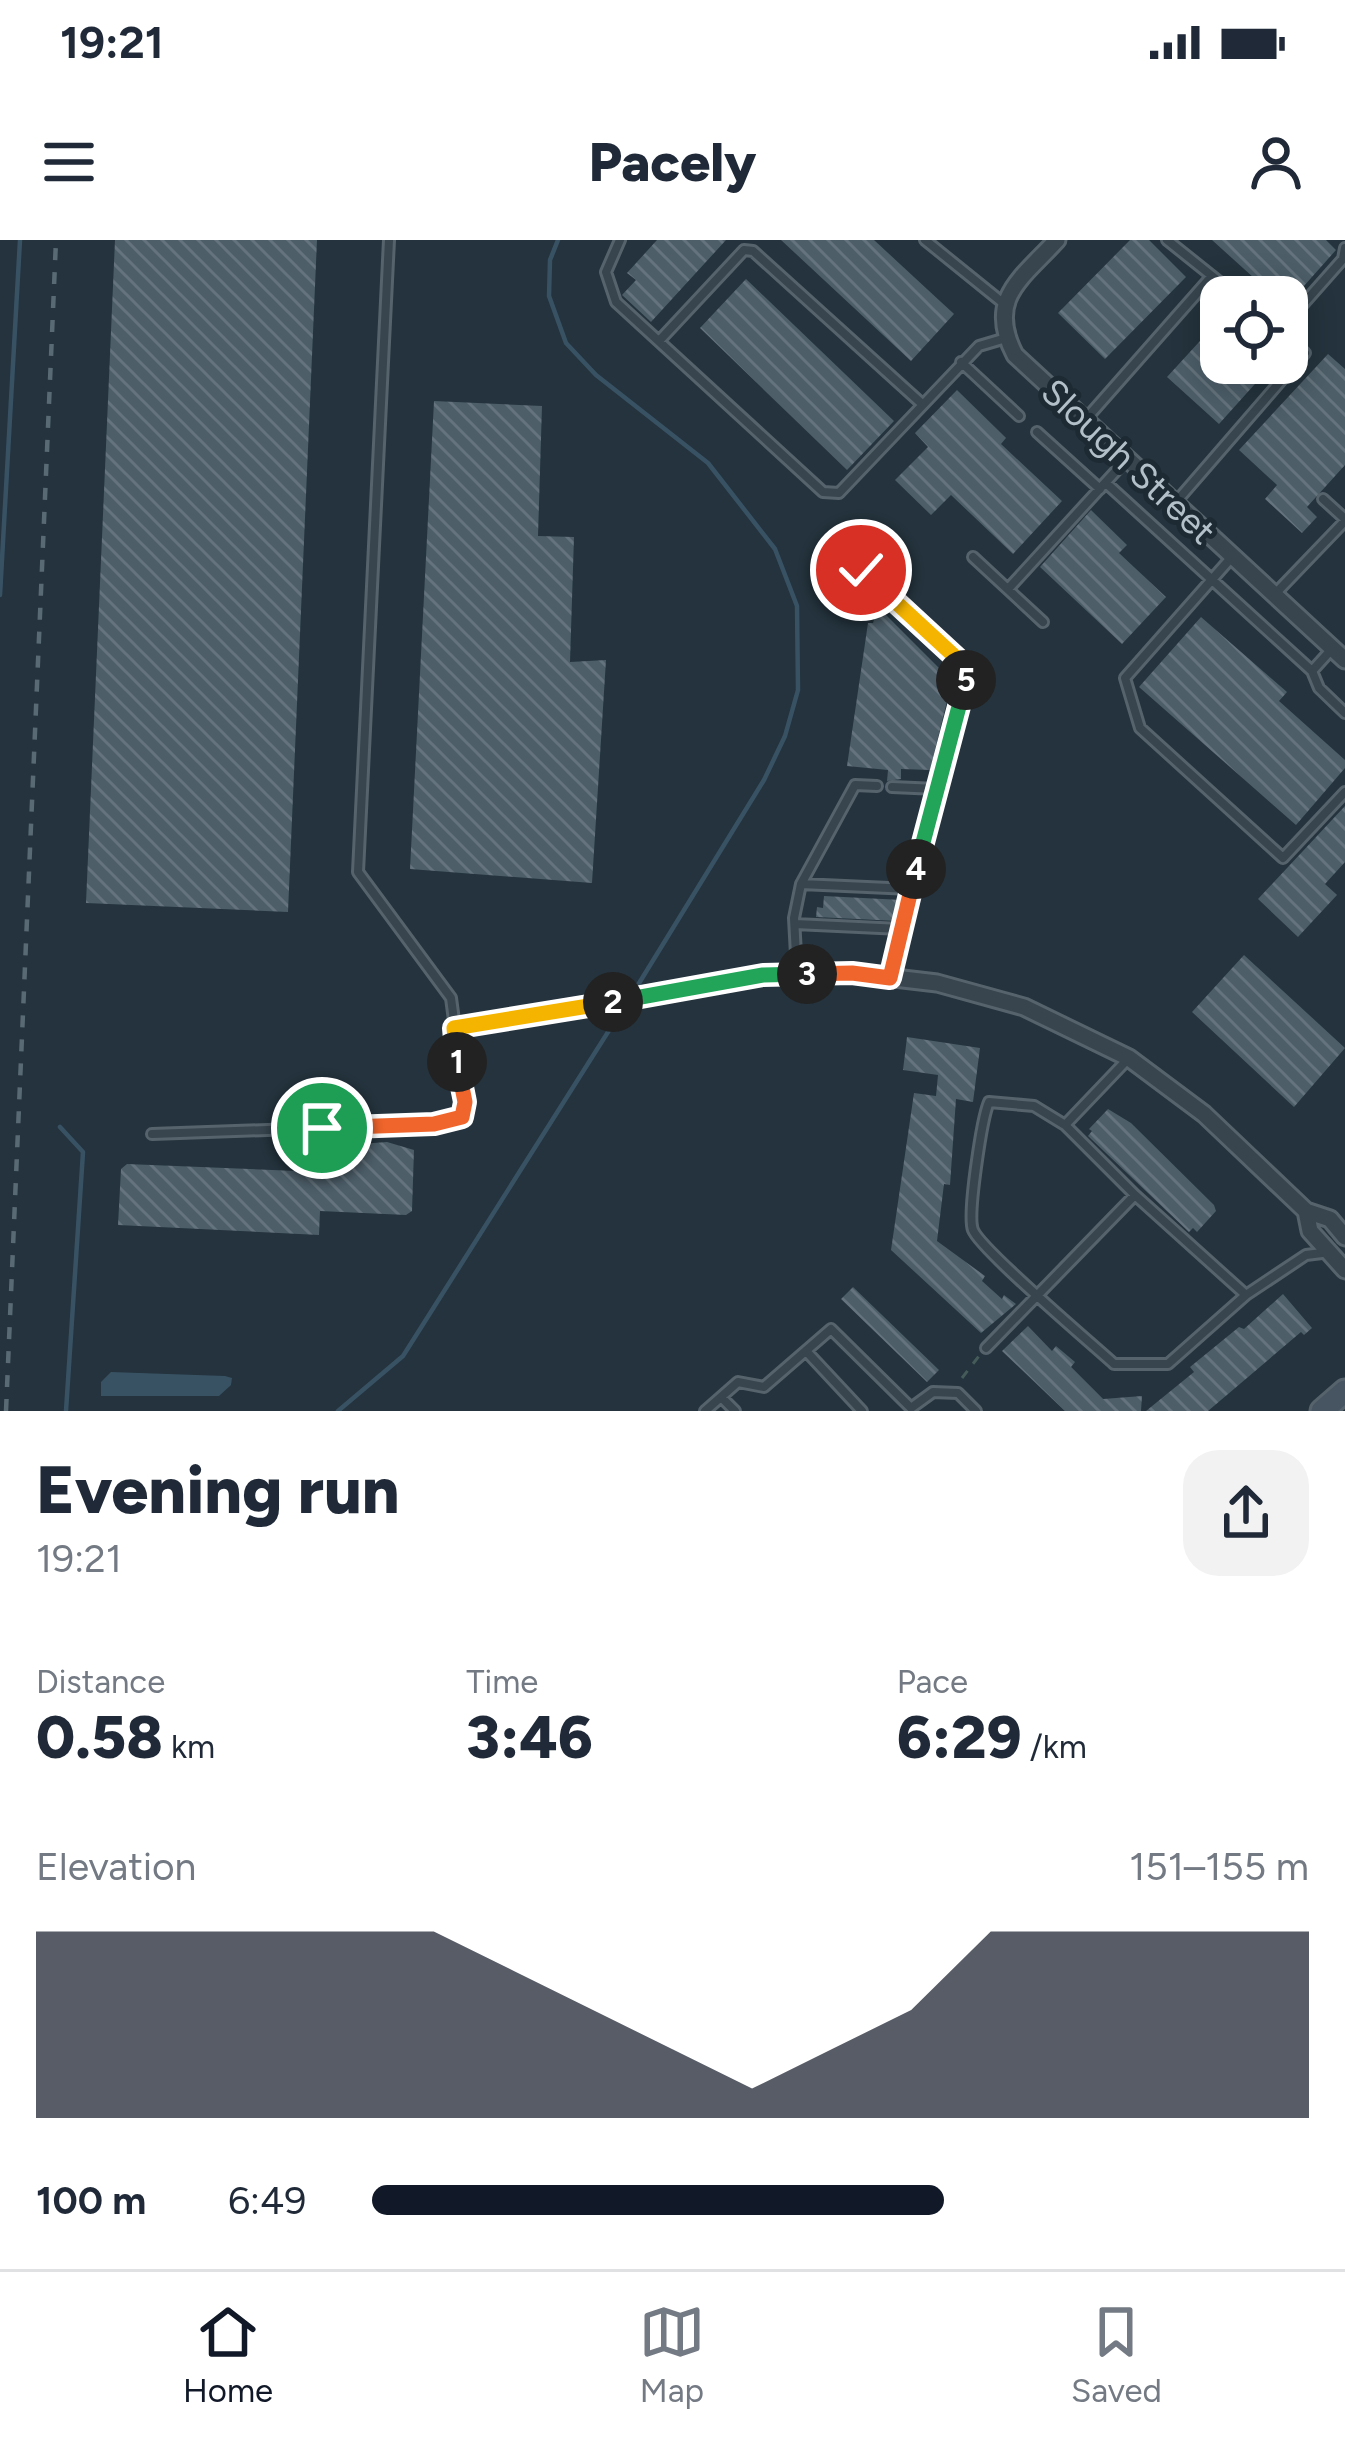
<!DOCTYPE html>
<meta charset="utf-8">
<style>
body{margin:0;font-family:Figtree,sans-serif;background:#f2f2f3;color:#1f2937;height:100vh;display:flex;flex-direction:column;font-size:45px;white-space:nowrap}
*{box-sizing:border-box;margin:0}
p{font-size:39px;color:#747a83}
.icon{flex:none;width:66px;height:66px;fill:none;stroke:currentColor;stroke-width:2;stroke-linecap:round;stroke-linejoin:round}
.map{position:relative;height:1171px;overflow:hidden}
.side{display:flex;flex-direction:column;background:#fff;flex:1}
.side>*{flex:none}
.tools{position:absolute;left:1200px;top:36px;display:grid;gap:24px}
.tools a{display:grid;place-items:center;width:108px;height:108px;border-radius:24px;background:#fff;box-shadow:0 6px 30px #0003;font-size:60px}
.pin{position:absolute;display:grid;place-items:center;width:102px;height:102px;color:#fff;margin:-51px;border:6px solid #fff;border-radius:50%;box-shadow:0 3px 12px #0007}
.km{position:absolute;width:60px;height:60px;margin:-30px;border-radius:50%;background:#222;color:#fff;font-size:33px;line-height:60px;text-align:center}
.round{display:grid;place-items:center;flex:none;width:126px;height:126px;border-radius:36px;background:#f2f2f3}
.head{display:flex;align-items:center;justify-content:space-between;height:204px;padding:0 36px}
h1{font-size:66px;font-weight:800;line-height:90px}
.stats{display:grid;grid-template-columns:repeat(3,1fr);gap:18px;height:204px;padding:12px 36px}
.stats div{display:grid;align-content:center}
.stats b{font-size:60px;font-weight:800}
.stats small{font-size:33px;font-weight:400}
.stats p{font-size:33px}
.chart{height:336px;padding:24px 36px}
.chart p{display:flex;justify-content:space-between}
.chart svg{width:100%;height:216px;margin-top:12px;fill:#111827;opacity:.7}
ul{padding:0 36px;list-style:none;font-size:39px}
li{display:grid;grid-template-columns:192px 144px 1fr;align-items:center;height:90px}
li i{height:30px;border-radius:15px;background:#111827}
.status{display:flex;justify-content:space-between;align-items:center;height:84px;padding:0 60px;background:#fff;direction:ltr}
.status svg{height:33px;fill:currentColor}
header{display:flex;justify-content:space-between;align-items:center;height:156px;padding:0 36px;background:#fff;font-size:54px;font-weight:800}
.tabs{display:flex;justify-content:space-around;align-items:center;height:168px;border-top:3px solid #e0e1e3;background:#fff;font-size:33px;color:#747a83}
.tabs a{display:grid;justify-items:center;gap:6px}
.tabs .on{color:#111827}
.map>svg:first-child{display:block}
.water{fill:#385264}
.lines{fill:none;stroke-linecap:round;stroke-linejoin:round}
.stream{stroke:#385264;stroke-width:4.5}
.building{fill:url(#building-back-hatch)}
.lane-casing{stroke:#56636c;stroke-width:14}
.street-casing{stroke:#56636c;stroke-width:21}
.secondary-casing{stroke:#56636c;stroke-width:27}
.path{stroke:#445b59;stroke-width:3;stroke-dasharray:9 9;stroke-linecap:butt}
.lane{stroke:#38454e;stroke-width:8}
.street{stroke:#38454e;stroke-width:15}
.secondary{stroke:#465561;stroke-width:21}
.rail{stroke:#5a6a75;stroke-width:4.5;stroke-dasharray:12 12;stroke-linecap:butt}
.split-1-casing{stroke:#fff;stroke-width:24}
.split-2-casing{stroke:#fff;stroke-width:24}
.split-3-casing{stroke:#fff;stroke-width:24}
.split-4-casing{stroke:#fff;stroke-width:24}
.split-5-casing{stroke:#fff;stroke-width:24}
.split-6-casing{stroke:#fff;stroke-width:24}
.split-1{stroke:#f0652b;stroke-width:15}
.split-2{stroke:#f5b400;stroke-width:15}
.split-3{stroke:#22a559;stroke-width:15}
.split-4{stroke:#f0652b;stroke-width:15}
.split-5{stroke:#22a559;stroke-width:15}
.split-6{stroke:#f5b400;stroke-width:15}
.labels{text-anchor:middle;stroke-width:10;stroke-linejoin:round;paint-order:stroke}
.street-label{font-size:36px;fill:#b4c0c9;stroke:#1d2a33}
</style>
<div class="status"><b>19:21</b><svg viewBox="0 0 49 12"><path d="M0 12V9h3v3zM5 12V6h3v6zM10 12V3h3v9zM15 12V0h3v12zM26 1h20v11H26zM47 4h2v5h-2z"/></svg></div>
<header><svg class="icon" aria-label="menu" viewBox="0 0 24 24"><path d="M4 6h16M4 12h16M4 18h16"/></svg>Pacely<svg class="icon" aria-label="person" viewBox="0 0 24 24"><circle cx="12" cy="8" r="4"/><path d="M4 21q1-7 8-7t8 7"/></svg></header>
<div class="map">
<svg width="1345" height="1171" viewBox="0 0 1345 1171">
<defs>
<pattern id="building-back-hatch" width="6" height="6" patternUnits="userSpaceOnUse" patternTransform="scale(3)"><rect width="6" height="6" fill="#4d5e69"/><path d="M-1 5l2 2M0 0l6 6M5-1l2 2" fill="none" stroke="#64737d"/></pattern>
</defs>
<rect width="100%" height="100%" fill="#24333d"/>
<path class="water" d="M111,1132L225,1136L232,1138L231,1145L219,1156H101V1142Z"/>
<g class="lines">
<path class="stream" d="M558,0L550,20L549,56L566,103L596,135L708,223L775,309L797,366L798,450L785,496L764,540L633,753
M0,355L20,0
M60,887L83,912L66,1171
M338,1171L403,1116L627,762"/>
</g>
<path class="building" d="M115,0H317L288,672L86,663Z
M657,0H726L651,82L622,55L636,40L627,33Z
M781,0H874L954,74L911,121Z
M1130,0H1149L1186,37L1105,119L1058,73Z
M1212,0H1326L1336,10L1287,65V57H1275Z
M746,39L894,181L847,230L700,88Z
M1221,78V123H1250L1263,135L1219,184L1167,137Z
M1328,114L1345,129V225L1307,267L1317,277L1302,293L1265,259L1277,245L1239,210Z
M957,150L1006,198L1001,204L1062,261L1013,314L951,255L931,275L895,240L928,207L915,193Z
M434,161L542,166L538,296L574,297L570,422L606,420L592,643L410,629Z
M1091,270L1127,305L1119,313L1166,357L1122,404L1040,327Z
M878,367L952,441L930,530L901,529V539L887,541L888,530L847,526L868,383H873Z
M1201,377L1287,452L1279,461L1345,520V528L1296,585L1139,447Z
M1345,566V622L1325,644L1337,655L1298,697L1258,659Z
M824,656L902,660L897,681L816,677L817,667L823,668Z
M1244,715L1345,808L1294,867L1192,772Z
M907,797L980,808L973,862L956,859L950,945L944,944L937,1001L985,1036L982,1041L1002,1059L1004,1055L1016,1064L981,1093L891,1010L914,853L936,856L938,835L903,830Z
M1108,869L1131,883L1214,965L1216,971L1197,992L1193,988L1189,992L1088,896L1092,891L1089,889Z
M387,902L414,910L412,971L406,975L320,971L319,995L118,985L121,929L127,924L321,932V908L360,911V904Z
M853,1047L939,1130L927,1142L841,1059Z
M1283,1054L1312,1088L1304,1095L1301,1092L1208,1171H1146L1194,1132L1190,1127L1239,1087L1244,1089Z
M1028,1086L1052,1111L1056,1106L1075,1122L1071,1127L1103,1159L1142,1156L1141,1171H1065L1002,1111Z"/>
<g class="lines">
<defs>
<path id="lane" d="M620,0L606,32L616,62L823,252L839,253L979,106L1006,98
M925,0L1003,63
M1167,0L1212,36
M1297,71L1343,19L1345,8
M659,101L744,10L753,11L921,163
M961,122L1019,176
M1086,179L1212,36L1238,57
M1037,192L1100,249
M1106,243L1312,431L1319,448L1345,473
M1323,259L1345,279
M1176,262L1305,113L1287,98
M973,317L1043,382
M1231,318L1125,438L1140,488L1283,618L1345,552
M861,330L966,426L967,438L891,736
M1008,349L1126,220
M1275,354L1345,281
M1312,431L1331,410
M892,547L937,549
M801,644L911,649
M795,684L901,689
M797,733L794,678L801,644L855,545L877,546
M1128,819L1065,885L1135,955L1246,1055L1306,1015L1330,1012
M1065,885L1034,866L989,862C982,878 967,975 973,990C981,1010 1091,1103 1114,1124H1168L1246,1055
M152,894L434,884L462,877L465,862L451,758L358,632L389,0
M986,1108L1135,955
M806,1111L862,1171
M721,1157L735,1171
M705,1171L738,1142L764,1147L831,1089L911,1168L933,1152L958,1153L976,1171"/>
<path id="street" d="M1057,0C1021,39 986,59 1015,115L1345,420
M454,788L763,735L852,733L937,743L1024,767L1129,818L1204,874L1306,971L1330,979L1345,997
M1306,971L1310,991L1345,1030"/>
<path id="secondary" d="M1322,1171L1345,1151"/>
</defs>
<use href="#lane" class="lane-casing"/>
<use href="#street" class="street-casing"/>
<use href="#secondary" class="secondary-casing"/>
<path class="path" d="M962,1138L979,1116"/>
<use href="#lane" class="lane"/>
<use href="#street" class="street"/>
<use href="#secondary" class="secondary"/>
<path class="rail" d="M6,1171L56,0"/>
</g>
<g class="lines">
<defs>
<path id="split-1" d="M322,888L434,884L462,877L465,862L457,822"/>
<path id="split-2" d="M457,822L454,788L613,762"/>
<path id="split-3" d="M613,762L763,735L807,734"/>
<path id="split-4" d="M807,734L852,733L890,738L916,629"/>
<path id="split-5" d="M916,629L966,440"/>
<path id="split-6" d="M861,330L965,426L966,440"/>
</defs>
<use href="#split-1" class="split-1-casing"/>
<use href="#split-2" class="split-2-casing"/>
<use href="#split-3" class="split-3-casing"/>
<use href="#split-4" class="split-4-casing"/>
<use href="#split-5" class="split-5-casing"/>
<use href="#split-6" class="split-6-casing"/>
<use href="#split-1" class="split-1"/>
<use href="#split-2" class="split-2"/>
<use href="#split-3" class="split-3"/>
<use href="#split-4" class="split-4"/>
<use href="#split-5" class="split-5"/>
<use href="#split-6" class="split-6"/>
</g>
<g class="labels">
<g class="street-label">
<text transform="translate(1129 221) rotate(43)" y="13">Slough Street</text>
</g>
</g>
</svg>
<div class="tools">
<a><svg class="icon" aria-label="locate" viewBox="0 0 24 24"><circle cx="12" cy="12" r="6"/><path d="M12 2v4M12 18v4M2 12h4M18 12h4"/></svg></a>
</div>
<div class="pin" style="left:322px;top:888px;background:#1e9e55"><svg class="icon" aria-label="arrive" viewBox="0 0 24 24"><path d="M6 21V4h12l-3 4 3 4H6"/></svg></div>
<div class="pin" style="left:861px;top:330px;background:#d93025"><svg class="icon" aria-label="check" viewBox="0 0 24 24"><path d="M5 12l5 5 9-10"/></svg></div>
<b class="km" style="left:457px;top:822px">1</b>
<b class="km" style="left:613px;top:762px">2</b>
<b class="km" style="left:807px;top:734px">3</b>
<b class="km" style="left:916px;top:629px">4</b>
<b class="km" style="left:966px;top:440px">5</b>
</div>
<section class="side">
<div class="head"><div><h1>Evening run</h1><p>19:21</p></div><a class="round"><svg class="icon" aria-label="share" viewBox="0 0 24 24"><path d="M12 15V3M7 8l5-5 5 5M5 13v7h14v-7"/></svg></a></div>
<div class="stats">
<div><p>Distance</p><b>0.58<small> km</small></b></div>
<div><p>Time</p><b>3:46</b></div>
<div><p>Pace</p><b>6:29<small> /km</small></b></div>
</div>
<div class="chart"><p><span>Elevation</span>151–155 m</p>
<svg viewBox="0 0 160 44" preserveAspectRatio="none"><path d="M0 44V6L10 6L20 6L30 6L40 6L50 6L60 14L70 22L80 30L90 38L100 30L110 22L120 6L130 6L140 6L150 6L160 6V44z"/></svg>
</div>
<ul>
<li><b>100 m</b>6:49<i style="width:61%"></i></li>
</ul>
</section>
<nav class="tabs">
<a class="on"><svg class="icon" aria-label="home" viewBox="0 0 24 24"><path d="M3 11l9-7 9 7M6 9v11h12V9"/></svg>Home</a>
<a><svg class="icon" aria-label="map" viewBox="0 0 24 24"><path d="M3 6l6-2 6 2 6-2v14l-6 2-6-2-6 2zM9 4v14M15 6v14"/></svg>Map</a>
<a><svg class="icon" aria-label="saved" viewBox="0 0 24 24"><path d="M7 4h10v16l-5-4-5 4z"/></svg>Saved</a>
</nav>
